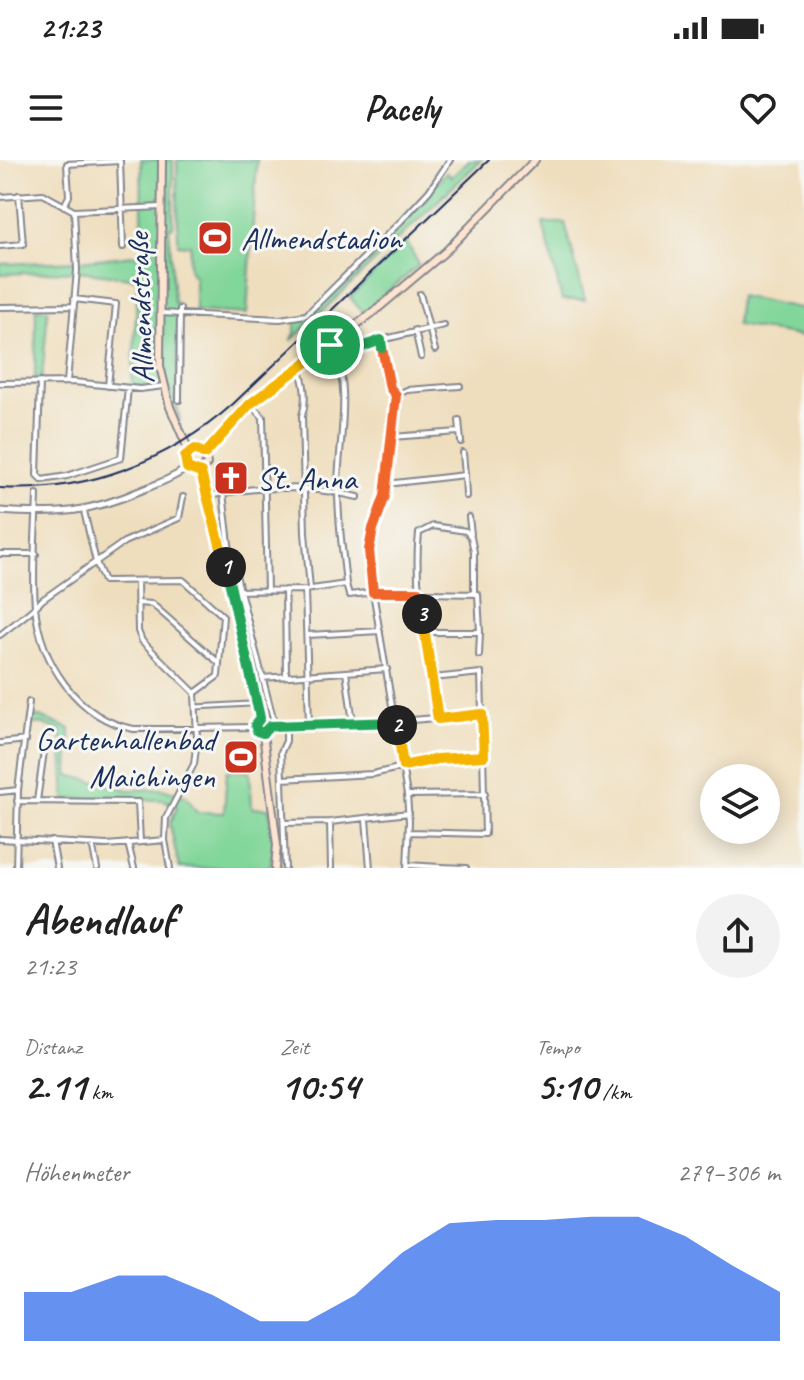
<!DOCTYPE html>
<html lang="de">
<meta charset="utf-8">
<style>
body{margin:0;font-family:Caveat,sans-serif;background:#f2f2f2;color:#222;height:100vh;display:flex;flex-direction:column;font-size:30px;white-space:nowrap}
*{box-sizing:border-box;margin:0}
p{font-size:26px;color:#767676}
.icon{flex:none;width:44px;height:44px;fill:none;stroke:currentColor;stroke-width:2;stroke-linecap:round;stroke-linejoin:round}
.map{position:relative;height:708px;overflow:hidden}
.drawer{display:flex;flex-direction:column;background:#fff;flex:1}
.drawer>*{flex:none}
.controls{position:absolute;left:700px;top:604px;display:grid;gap:16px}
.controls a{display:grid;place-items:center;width:80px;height:80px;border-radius:50%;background:#fff;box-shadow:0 4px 20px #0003;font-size:40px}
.pin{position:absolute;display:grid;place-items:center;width:68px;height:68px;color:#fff;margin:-34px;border:4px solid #fff;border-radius:50%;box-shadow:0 2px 8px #0007}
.km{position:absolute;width:40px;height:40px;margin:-20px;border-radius:50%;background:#222;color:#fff;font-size:22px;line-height:40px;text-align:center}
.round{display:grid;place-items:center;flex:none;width:84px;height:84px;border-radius:42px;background:#f2f2f2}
.overview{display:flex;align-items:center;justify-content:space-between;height:136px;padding:0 24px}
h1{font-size:44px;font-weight:600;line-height:60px}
.stats{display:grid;grid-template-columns:repeat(3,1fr);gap:12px;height:136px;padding:8px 24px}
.stats div{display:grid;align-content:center}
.stats b{font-size:40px;font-weight:600}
.stats small{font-size:22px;font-weight:400}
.stats p{font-size:22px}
.chart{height:224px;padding:16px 24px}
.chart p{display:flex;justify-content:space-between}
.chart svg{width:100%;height:144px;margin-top:8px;fill:#2563eb;opacity:.7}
.status{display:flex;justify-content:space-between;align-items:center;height:56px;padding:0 40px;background:#fff;direction:ltr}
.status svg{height:22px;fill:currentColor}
header{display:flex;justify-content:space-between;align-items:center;height:104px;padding:0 24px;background:#fff;font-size:36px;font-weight:600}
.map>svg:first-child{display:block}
.green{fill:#81d699;stroke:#4e827c;stroke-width:2}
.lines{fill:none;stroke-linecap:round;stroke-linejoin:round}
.pedestrian-casing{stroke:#85868e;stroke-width:7}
.minor-casing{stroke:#85868e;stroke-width:8}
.tertiary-casing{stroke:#85868e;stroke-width:9}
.secondary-casing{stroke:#85868e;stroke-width:10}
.pedestrian{stroke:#fff;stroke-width:3}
.minor{stroke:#fff;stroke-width:4}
.tertiary{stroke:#fff;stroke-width:5}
.secondary{stroke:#fde4d0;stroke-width:6}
.rail{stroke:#1b2f5e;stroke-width:2}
.split-1-casing{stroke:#fff;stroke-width:16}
.split-2-casing{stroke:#fff;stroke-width:16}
.split-3-casing{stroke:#fff;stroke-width:16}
.split-4-casing{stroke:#fff;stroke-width:16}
.split-5-casing{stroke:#fff;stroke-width:16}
.split-1{stroke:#f5b400;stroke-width:10}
.split-2{stroke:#22a559;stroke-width:10}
.split-3{stroke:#f5b400;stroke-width:10}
.split-4{stroke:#f0652b;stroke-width:10}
.split-5{stroke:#22a559;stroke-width:10}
.labels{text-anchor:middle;stroke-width:6;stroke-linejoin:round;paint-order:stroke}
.poi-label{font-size:32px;fill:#1b2f5e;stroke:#f6f6f2;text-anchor:start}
.street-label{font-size:32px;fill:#1b2f5e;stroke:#f6f6f2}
</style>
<div class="status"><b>21:23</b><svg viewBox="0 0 49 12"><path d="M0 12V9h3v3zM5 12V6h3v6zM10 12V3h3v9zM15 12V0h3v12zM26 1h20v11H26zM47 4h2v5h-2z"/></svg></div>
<header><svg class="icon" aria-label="menu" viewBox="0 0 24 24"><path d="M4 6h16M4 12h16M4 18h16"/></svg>Pacely<svg class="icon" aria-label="heart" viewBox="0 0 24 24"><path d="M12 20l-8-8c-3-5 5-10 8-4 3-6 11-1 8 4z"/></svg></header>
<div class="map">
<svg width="804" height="708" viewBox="0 0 804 708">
<rect width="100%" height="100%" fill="#f6f6f2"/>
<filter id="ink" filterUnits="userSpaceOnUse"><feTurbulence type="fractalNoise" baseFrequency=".0125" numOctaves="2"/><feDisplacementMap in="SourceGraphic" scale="16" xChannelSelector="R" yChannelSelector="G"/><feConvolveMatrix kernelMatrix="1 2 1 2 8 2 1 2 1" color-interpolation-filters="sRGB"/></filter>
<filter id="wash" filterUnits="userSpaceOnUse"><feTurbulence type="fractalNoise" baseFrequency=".006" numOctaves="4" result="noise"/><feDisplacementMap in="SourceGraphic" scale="32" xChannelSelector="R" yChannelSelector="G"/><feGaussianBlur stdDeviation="1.8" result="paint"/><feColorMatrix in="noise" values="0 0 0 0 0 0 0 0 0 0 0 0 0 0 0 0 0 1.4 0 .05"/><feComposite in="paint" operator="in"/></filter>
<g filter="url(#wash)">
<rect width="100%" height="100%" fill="#efdebd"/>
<path class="green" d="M141,0H173V67L169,68L174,143H178L177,240L180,263L166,221L150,226H132L138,119L80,111L0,114V104L80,101L143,94Z
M177,0H257L247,154L195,151V116L192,115L189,109L190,85L178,84Z
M469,0H481L291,181L295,173V162L307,157C356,113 405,65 446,12L452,17Z
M543,63H565L585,140H562Z
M406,81L419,105L363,153L350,137Z
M739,136L804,149V177L736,165Z
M36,149H48L42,218H35Z
M40,557L70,569L68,615L129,630L162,629L186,636L197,652L224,653L227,611H250L252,648H269L274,683L270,708H179L170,664L177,647L164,640L65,639L61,571L43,564H31V558Z"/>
</g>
<g filter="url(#ink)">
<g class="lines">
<defs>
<path id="pedestrian" d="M196,547L250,544"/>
<path id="minor" d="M0,37L43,34L74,51L162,47
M64,46L69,36L67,4L120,1L123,87
M0,86L23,84L19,35
M420,134L435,190
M74,139L116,144L108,226
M0,147L73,146
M161,153L280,159L306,155L402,60L429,31L450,0
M415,170L421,197
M381,180L390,228L396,235
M330,185C355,223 337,287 338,331C338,362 343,394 346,424L349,435L366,433
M337,196L381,180L444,165
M298,207C305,221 307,241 302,256L305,373L310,429
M40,222L37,315L42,320L67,316L121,298L128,228
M67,222L77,110L74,51
M0,223L74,222L140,229L164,226
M179,240L180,149
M250,244L263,257L267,430
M459,260L461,282
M392,277L459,272
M463,293L465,315
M386,324L465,315L466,336
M223,333L230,392L273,558
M37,334C36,370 32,410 35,446C40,501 77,559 134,569L255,567
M208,336C259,325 307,325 358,337
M84,351L96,402L104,421L183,420L223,456L218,516L195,533L197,579L194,604L166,658L165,680L170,708
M469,357L471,374
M0,394H36
M137,421L138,471L142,481L195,533
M285,430L286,516
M305,430L309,564
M232,431L305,430L346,424
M373,432L478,434L480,472H425
M137,443L152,444L219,503
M0,475C12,465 34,450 42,440L124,382L179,358L183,337
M308,475L380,471
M479,495L480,472
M346,512L353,563
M262,518L387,509
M438,559C431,497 412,436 419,373L433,366L466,371L471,377L474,392V434
M270,566L377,563L482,554
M0,583L26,580
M282,619L373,614L437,599L484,596
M0,632L18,630
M408,635L485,634
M17,641L138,642L140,682
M37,641L45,584
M366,659L370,708
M330,662L331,708
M284,663L330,662L409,653
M409,672L485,674L481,513L433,518
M0,679L107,685L165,680
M52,681L57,708
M128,683L134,708
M92,684L97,708
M407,705L440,707
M441,707L466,708
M16,708L18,630L29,542
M285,708L281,592L286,581V565
M407,708L409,661L407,635L373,432L369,390L373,369L385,336L396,235L407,230L460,226"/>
<path id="tertiary" d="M0,351C57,355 89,353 142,330C157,324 174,318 187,308"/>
<path id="secondary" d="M162,0L160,206L170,247L189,291
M189,291L198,289L205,294L207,304L200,311
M189,291L184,299L186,305L192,311H200
M205,294L250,244L375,151L446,91L535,0
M200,311L250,505L260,558
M260,558L267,560L270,564L268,571L263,573
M260,558L255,567L259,572L263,573
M263,573L277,685L275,708"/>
</defs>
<use href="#pedestrian" class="pedestrian-casing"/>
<use href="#minor" class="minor-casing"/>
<use href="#tertiary" class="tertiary-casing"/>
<use href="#secondary" class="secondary-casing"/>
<use href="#pedestrian" class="pedestrian"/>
<use href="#minor" class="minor"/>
<use href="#tertiary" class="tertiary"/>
<use href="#secondary" class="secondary"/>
<path class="rail" d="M0,328C86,333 169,301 233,244L489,0"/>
</g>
</g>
<g class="lines" filter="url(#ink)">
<defs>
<path id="split-1" d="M226,407L201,313L187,308L185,296L195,289L205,294L250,244L330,185"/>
<path id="split-2" d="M226,407L259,553L260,558L255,565L257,571L263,573L270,566L397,562V565"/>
<path id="split-3" d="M397,565L403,606L437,599L484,596L482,554L438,559L422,454"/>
<path id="split-4" d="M382,188L390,228L396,235L385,336L373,369L369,390L373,432H418L422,454"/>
<path id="split-5" d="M330,185L337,196L381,180L382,188"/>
</defs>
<use href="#split-1" class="split-1-casing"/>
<use href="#split-2" class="split-2-casing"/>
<use href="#split-3" class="split-3-casing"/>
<use href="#split-4" class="split-4-casing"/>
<use href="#split-5" class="split-5-casing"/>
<use href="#split-1" class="split-1"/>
<use href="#split-2" class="split-2"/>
<use href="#split-3" class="split-3"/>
<use href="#split-4" class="split-4"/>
<use href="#split-5" class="split-5"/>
</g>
<defs>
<symbol id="stadium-square" viewBox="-11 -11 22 22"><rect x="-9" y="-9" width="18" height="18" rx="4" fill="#c8321e" stroke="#f6f6f2"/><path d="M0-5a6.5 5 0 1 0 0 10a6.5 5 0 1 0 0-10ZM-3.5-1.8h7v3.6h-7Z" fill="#fff"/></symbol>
<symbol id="church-square" viewBox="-11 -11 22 22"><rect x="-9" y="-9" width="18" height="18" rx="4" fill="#c8321e" stroke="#f6f6f2"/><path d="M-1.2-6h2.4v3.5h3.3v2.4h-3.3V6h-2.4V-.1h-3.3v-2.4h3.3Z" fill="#fff"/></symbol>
</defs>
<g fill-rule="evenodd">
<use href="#stadium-square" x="195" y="58" width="40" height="40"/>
<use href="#church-square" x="211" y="298" width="40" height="40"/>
<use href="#stadium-square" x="221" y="577" width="40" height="40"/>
</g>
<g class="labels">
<g class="poi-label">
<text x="241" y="89">Allmendstadion</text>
<text x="257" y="329">St. Anna</text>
<text x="215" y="590" text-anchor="end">Gartenhallenbad<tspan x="215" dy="37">Maichingen</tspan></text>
</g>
<g class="street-label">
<text transform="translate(140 148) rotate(-92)" y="11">Allmendstraße</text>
</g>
</g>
</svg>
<div class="controls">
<a><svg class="icon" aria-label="layers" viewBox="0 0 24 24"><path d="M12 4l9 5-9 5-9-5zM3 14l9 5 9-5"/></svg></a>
</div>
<div class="pin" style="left:330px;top:185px;background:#1e9e55"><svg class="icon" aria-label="arrive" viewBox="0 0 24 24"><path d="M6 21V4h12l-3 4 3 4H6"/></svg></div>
<b class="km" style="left:226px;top:407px">1</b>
<b class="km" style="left:397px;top:565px">2</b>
<b class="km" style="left:422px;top:454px">3</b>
</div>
<section class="drawer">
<div class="overview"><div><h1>Abendlauf</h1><p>21:23</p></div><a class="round"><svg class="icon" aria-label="share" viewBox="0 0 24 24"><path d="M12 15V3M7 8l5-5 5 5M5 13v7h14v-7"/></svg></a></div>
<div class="stats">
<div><p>Distanz</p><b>2.11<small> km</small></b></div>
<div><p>Zeit</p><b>10:54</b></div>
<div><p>Tempo</p><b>5:10<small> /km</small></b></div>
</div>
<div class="chart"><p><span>Höhenmeter</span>279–306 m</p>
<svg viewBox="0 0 160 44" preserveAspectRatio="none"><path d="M0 44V29L10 29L20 24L30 24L40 30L50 38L60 38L70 30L80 17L90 8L100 7L110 7L120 6L130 6L140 12L150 21L160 29V44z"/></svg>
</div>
</section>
